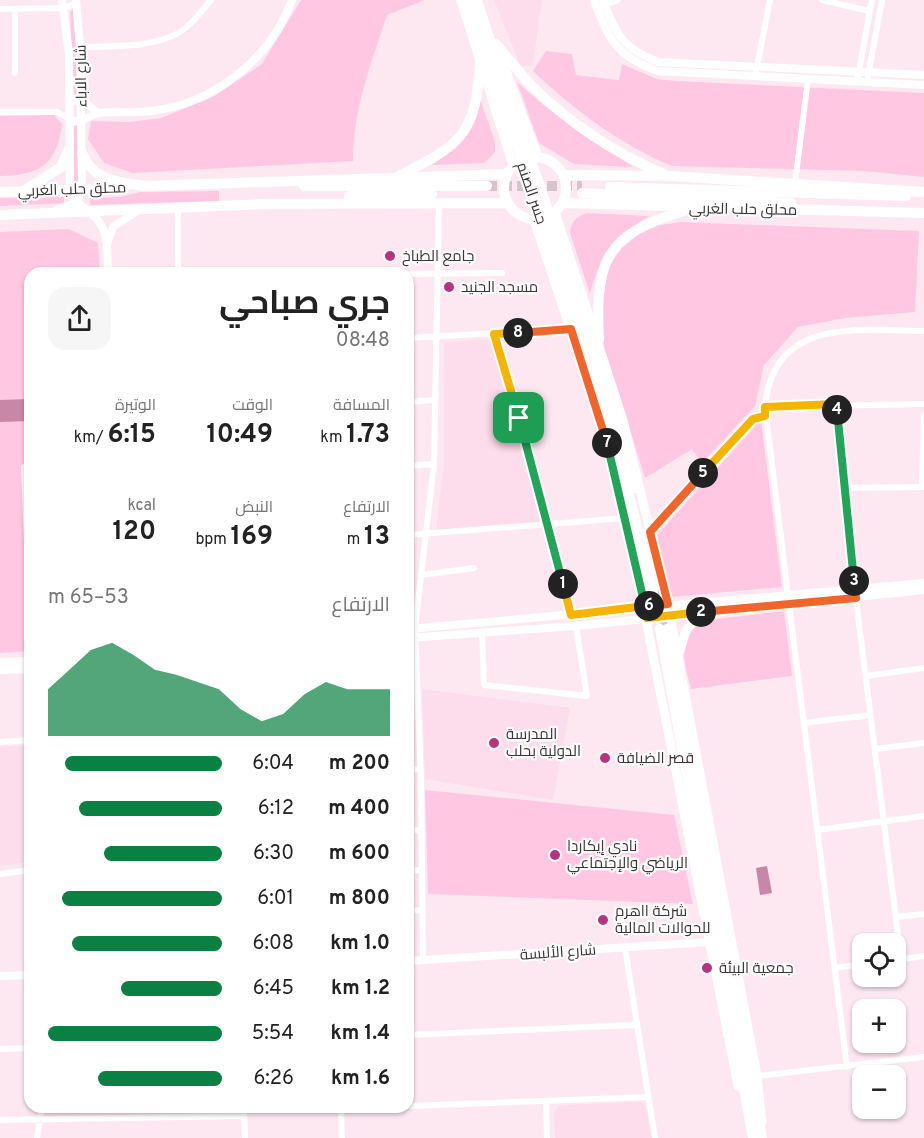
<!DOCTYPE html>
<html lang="ar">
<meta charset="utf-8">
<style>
body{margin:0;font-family:Overpass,Cairo,sans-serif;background:#f6f6f6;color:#222;direction:rtl;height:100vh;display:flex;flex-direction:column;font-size:22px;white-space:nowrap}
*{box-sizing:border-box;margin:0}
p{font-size:20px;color:#767676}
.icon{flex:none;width:33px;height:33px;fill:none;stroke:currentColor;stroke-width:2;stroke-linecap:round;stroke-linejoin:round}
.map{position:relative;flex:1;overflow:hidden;direction:ltr}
.sheet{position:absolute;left:24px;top:267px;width:390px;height:846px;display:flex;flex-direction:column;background:#fff;border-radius:18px;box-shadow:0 2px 4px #0004;direction:rtl}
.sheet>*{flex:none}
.fabs{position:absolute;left:852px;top:933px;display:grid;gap:12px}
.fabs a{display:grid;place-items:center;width:54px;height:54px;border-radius:12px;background:#fff;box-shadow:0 2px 4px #0004;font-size:30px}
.pin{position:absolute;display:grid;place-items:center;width:51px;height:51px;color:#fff;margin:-26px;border-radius:12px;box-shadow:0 3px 9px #0006}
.km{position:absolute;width:30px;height:30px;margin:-15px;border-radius:50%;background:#222;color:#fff;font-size:16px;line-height:30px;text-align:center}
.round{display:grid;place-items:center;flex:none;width:63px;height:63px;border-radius:18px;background:#f6f6f6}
.overview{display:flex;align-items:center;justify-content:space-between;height:102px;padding:0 24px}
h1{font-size:33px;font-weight:700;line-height:45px}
.stats{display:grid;grid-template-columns:repeat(3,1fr);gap:9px;height:102px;padding:6px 24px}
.stats div{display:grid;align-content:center}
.stats b{font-size:26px;font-weight:700}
.stats small{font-size:16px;font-weight:400}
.stats p{font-size:16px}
.chart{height:168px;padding:12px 24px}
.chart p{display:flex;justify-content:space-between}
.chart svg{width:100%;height:108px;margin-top:6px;fill:#0b8043;opacity:.7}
ul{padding:0 24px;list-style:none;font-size:20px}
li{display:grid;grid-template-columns:96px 72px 1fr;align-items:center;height:45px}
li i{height:15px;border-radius:8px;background:#0b8043}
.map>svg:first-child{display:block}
.built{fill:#fddceb}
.green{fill:#ffc7e2}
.water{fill:#c987a8}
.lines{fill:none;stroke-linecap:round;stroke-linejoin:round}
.trunk-tunnel{stroke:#d6c4cd;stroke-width:10;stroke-dasharray:10 5;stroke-linecap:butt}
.minor{stroke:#fff;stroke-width:6}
.tertiary{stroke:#fff;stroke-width:8}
.secondary{stroke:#fff;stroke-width:8}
.primary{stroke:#fff;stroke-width:9}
.trunk{stroke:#fff;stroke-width:10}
.split-1-casing{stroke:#fff;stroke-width:12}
.split-2-casing{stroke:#fff;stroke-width:12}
.split-3-casing{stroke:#fff;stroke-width:12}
.split-4-casing{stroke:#fff;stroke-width:12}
.split-5-casing{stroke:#fff;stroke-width:12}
.split-6-casing{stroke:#fff;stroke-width:12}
.split-7-casing{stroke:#fff;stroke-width:12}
.split-8-casing{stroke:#fff;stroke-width:12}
.split-9-casing{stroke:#fff;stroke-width:12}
.split-1{stroke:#22a559;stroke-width:8}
.split-2{stroke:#f5b400;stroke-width:8}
.split-3{stroke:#f0652b;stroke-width:8}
.split-4{stroke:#22a559;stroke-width:8}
.split-5{stroke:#f5b400;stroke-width:8}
.split-6{stroke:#f0652b;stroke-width:8}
.split-7{stroke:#22a559;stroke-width:8}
.split-8{stroke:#f0652b;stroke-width:8}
.split-9{stroke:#f5b400;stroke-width:8}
.poi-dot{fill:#b43481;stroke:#fcfcfc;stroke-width:2}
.labels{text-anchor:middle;stroke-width:4.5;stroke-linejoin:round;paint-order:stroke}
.street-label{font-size:15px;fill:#3c3337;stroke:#fcfcfc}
.poi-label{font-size:15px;fill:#3c3337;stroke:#fcfcfc;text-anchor:start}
</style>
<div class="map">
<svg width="924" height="1138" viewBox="0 0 924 1138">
<rect width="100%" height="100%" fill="#fde8f2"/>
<path class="built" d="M494,0H542L533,64L521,67Z
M492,338L518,419L542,523L436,531L444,462V343Z
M422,689L570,708L553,800L425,779Z
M28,745L30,862L0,866V747Z
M641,1102L646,1107L652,1138H555L554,1112L560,1105Z"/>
<path class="green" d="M301,0H425L387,15C371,64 353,109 353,161L133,173L104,163L88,139L91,121L130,122L161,118L213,97L262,64Z
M75,10L78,93L74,94L70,11Z
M546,51L572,54L576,75L619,80L622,64L657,79L676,81L924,93V177L865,171L672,166C621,145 573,109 533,71Z
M517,82L547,108L633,167L574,164L539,143Z
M479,96L495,142V152L484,163L432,165L456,146Z
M54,115L62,124C57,165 40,175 0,176V116Z
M79,125L80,183H74V126Z
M219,191V201L90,205V198L120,197L140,192Z
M64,197V203L0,206V198Z
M586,213L649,216C615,237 600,254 590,294L570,233C571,221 576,218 586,213Z
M681,222L919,231L915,312L845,318L798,327L764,365L755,406L702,463L692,449L645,478L604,347L599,313L609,265L622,248L639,234L660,225Z
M69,229L98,243L100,273H30V651L0,653V232Z
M761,420L782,587L671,597L657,535Z
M784,611L792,676L691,689C684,659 677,646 700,621Z
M425,790L674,815L693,904L428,894Z"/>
<path class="water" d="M30,399V421L0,422V400Z
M767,866L772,893L760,895L756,868Z"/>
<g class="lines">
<path class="trunk-tunnel" d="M487,186H582
M659,590L667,629"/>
<path class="minor" d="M822,0L870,11
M597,8L618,0
M0,9L64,8L77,3
M15,9V73
M80,47C111,46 165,49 189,25C197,18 204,8 211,0
M755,77L770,0
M857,82L872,0
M867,82L882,0
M0,112H57L71,120
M795,183L808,79
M178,208V273
M408,274L502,273
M494,334L519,418L571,615
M408,338L571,329
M408,402L435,400
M836,404L842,488L901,959
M765,407L924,404
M408,466L434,464
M24,467L30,623
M922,487L924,416
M842,488L924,487
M650,532L753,419L765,416
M408,535L626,518
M421,575L474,568
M788,595L765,407C773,317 856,330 924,331
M789,604L847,1067
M482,632L484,685L587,696L576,626
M866,676L924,668
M804,723L870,715
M0,742L30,740
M875,749L924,743
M408,770L420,769
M817,830L924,816
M408,831L420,830
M408,871L420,870
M0,874L30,870
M408,911L422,910
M896,917L924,914
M625,948L655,1138
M896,960L924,956
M423,961L421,778L415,628L434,464L439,203
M835,968L862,964
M408,1035L635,1025
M0,1049L30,1048
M757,1076L924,1057
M546,1101L547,1138
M408,1106L648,1097
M244,1107L245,1138
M341,1108L342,1138
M341,1109L389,1107
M0,1120L244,1116
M37,1138L42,1107"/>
<path class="tertiary" d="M594,0C608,39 617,57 658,71L924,85
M603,0C616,35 623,49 659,62L924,75
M71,101L82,100L98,113
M71,120C82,125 89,114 100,113C117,111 134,113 151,111C213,104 270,60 292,0
M408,629L924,583
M408,638L576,626L924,590
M0,662L30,661
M0,670L30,669"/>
<path class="secondary" d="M62,0L69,54L70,190C78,207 85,206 96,218C110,233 107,254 108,273
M57,209L76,203L82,190L80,47L76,0
M107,244L113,227L137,211
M408,961L709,942
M0,976L30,975"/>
<path class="primary" d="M461,0L513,166
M502,60L538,157
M555,212L623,420L668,604L757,1076L762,1122
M534,220L603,427L626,518L738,1086
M680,651L686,630L703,612"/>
<path class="trunk" d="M469,0C530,198 609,390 653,593
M477,0C529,163 592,322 634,488
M496,44C508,58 519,73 532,86C569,123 616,154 664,174
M82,153C93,181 118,182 145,186L507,174
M504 188a31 31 0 1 1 62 0a31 31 0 1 1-62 0Z
M564,175L670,176L924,192
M399,176C461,144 476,136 480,62
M304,186H487
M610,187L906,196
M25,190L61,167L69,149
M0,192L124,188
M582,193L791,203
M349,196L432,194
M563,203L924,213
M0,215L268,204L508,203
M599,340C595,261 605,234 684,211
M660,629L753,1138
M667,629L762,1138"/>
</g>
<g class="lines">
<defs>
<path id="split-1" d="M519,418L563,584"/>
<path id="split-2" d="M563,584L571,615L645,606L647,618L701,612"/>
<path id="split-3" d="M701,612L856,598L854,581"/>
<path id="split-4" d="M837,410L854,581"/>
<path id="split-5" d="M703,473L753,419L765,416V407L836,404L837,410"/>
<path id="split-6" d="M649,606L668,604L650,532L703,473"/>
<path id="split-7" d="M607,443L645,606H649"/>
<path id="split-8" d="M518,333L571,329L607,443"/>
<path id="split-9" d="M518,333L494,334L519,418"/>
</defs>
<use href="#split-1" class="split-1-casing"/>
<use href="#split-2" class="split-2-casing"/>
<use href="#split-3" class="split-3-casing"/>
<use href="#split-4" class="split-4-casing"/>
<use href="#split-5" class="split-5-casing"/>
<use href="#split-6" class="split-6-casing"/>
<use href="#split-7" class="split-7-casing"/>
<use href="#split-8" class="split-8-casing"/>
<use href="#split-9" class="split-9-casing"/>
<use href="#split-1" class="split-1"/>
<use href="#split-2" class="split-2"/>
<use href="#split-3" class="split-3"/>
<use href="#split-4" class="split-4"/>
<use href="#split-5" class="split-5"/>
<use href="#split-6" class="split-6"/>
<use href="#split-7" class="split-7"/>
<use href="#split-8" class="split-8"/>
<use href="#split-9" class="split-9"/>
</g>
<g class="poi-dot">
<circle cx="390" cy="256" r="6"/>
<circle cx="449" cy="287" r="6"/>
<circle cx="494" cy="743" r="6"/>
<circle cx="605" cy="758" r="6"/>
<circle cx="555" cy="855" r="6"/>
<circle cx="603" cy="920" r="6"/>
<circle cx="707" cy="968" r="6"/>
</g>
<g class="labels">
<g class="street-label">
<text transform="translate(81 76) rotate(-91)" y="5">شارع الاباء</text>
<text transform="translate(72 189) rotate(-2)" y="5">محلق حلب الغربي</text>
<text transform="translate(532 193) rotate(71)" y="5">جسر الصنم</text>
<text transform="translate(743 209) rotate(1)" y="5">محلق حلب الغربي</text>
<text transform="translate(558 952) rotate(-4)" y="5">شارع الألبسة</text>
</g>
<g class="poi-label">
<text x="402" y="261">جامع الطباخ</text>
<text x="461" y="292">مسجد الجنيد</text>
<text x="506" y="739">المدرسة<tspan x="506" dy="17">الدولية بحلب</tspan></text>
<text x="617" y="763">قصر الضيافة</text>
<text x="567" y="851">نادي إيكاردا<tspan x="567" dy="17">الرياضي والإجتماعي</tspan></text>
<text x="615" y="916">شركة ااهرم<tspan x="615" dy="17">للحوالات المالية</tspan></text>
<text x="719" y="973">جمعية البيئة</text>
</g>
</g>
</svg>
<div class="fabs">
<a><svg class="icon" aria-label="locate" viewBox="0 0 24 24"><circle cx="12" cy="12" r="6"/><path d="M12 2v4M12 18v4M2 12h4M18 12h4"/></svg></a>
<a>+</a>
<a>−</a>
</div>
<div class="pin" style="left:519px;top:418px;background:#1e9e55"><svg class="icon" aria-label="arrive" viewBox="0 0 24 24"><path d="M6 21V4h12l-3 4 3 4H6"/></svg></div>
<b class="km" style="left:563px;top:584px">1</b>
<b class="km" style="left:701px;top:612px">2</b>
<b class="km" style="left:854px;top:581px">3</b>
<b class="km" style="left:837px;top:410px">4</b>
<b class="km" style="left:703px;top:473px">5</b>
<b class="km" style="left:649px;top:606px">6</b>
<b class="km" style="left:607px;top:443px">7</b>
<b class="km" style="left:518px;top:333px">8</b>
<section class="sheet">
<div class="overview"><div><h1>جري صباحي</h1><p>08:48</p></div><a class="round"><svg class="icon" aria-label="share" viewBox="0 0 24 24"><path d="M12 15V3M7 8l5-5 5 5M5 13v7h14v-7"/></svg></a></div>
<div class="stats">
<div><p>المسافة</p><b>1.73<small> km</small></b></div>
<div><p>الوقت</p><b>10:49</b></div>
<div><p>الوتيرة</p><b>6:15<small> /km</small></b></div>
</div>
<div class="stats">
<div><p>الارتفاع</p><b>13<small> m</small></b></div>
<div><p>النبض</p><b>169<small> bpm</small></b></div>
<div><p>kcal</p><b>120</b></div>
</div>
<div class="chart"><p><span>الارتفاع</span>53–65 m</p>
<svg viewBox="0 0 160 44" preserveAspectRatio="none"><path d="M0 44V25L10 17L20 9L30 6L40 11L50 17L60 19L70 22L80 25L90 33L100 38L110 35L120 27L130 22L140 25L150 25L160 25V44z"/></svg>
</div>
<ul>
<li><b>200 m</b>6:04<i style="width:90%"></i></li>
<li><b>400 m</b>6:12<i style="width:82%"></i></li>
<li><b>600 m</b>6:30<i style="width:68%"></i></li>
<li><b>800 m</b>6:01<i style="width:92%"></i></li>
<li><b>1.0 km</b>6:08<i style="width:86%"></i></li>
<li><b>1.2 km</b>6:45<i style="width:58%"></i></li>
<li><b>1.4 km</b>5:54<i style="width:100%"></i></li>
<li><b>1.6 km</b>6:26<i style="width:71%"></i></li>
</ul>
</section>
</div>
